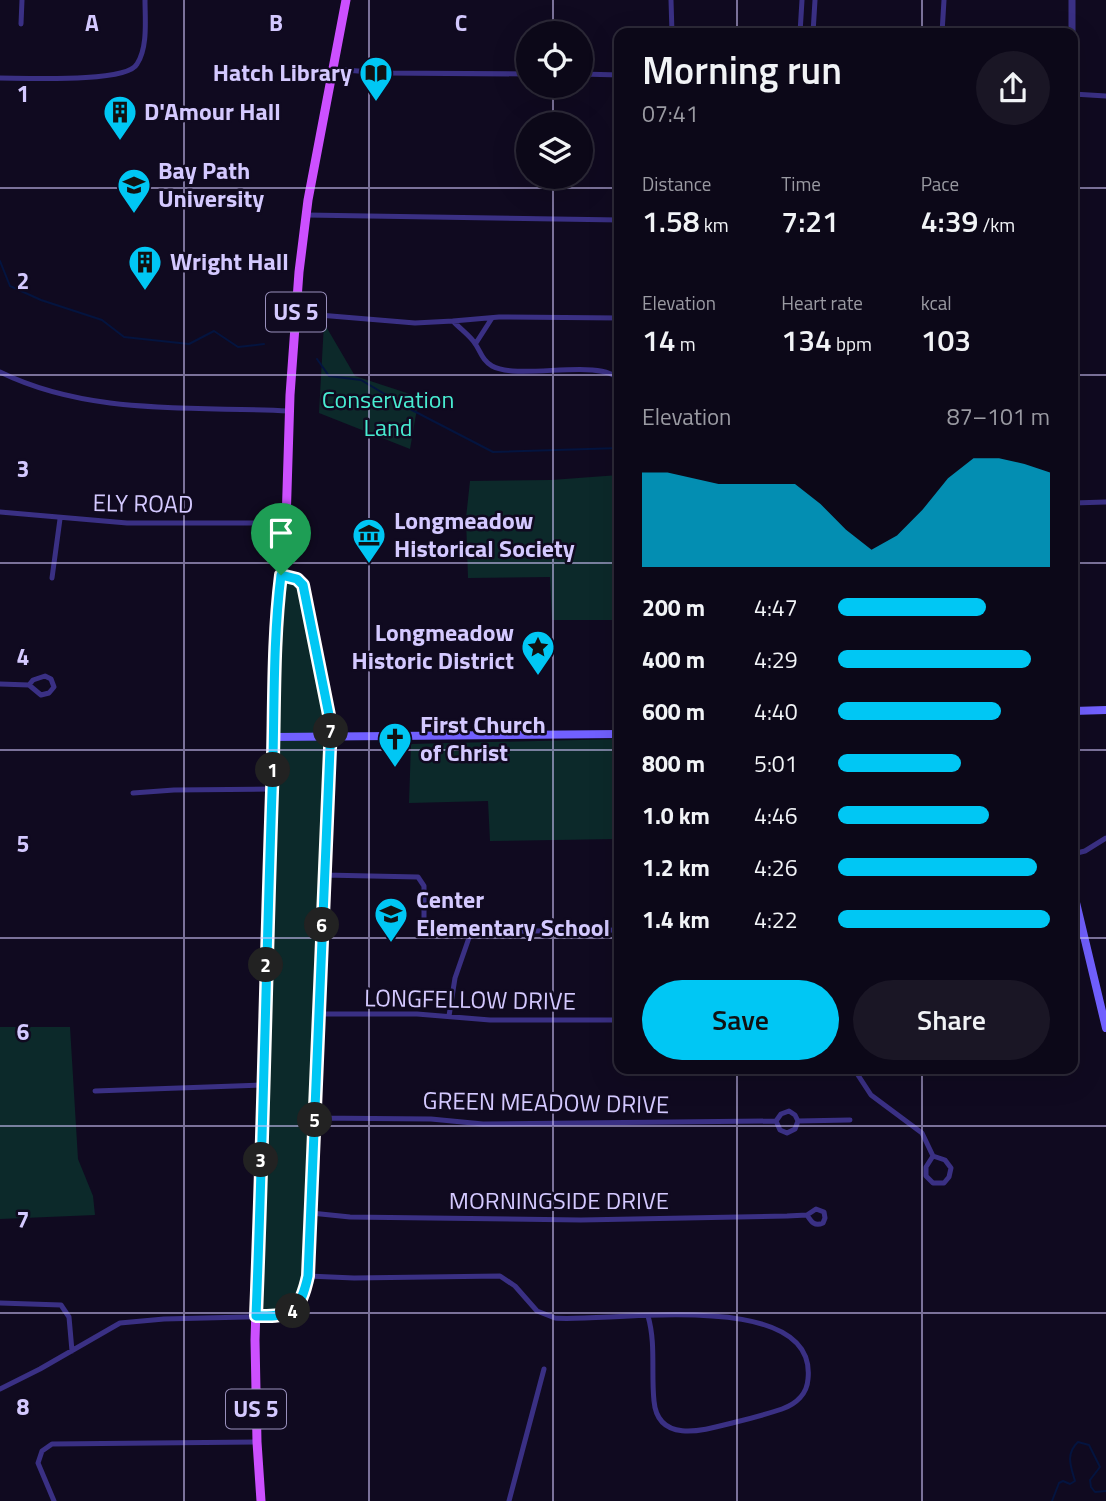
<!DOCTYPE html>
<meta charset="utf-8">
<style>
body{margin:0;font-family:"Titillium Web",sans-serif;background:#1a1625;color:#f1f3f6;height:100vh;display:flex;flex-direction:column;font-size:26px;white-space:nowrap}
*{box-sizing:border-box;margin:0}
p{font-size:23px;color:#9a9aa2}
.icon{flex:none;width:38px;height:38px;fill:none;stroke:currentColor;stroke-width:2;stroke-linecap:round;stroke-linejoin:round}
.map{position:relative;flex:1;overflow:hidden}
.details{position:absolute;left:614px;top:28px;width:464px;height:1046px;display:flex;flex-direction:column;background:#0c0818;border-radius:14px;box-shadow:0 7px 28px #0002,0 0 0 2px #2c2937}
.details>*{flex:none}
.fabs{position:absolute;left:516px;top:21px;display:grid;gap:14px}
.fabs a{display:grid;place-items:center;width:77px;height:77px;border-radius:50%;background:#0c0818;box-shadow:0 7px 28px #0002,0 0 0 2px #2c2937;font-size:35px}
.pin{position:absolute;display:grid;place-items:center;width:60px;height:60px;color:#fff;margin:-72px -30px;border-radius:50% 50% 50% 0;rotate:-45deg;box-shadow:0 0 7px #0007}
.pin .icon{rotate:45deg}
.km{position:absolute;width:35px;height:35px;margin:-18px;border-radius:50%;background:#222;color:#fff;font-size:19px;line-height:35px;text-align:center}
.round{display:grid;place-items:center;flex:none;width:74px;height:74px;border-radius:37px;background:#1a1625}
.head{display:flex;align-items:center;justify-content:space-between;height:119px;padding:0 28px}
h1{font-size:38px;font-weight:600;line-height:52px}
.metrics{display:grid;grid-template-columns:repeat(3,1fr);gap:10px;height:119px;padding:7px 28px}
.metrics div{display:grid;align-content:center}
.metrics b{font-size:30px;font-weight:600}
.metrics small{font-size:19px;font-weight:400}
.metrics p{font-size:19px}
.chart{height:196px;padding:14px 28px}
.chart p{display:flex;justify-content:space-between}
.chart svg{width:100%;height:126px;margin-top:7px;fill:#00c7f4;opacity:.7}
.cta{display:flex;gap:14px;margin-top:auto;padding:14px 28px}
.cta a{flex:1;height:80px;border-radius:42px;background:#00c7f4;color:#111;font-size:28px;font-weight:600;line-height:80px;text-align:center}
.cta a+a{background:#1a1625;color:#f1f3f6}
ul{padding:0 28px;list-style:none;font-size:23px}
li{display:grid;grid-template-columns:112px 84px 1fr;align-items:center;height:52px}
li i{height:18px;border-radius:9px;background:#00c7f4}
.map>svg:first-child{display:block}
.green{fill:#0c292a}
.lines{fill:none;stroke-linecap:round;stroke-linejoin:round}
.stream{stroke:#04143f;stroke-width:2}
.minor{stroke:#3a3084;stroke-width:5}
.tertiary{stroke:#3a3084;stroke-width:7}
.secondary{stroke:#7160ff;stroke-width:8}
.primary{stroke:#cc50ff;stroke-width:9}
.route-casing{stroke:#fff;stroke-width:14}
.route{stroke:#00c7f4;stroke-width:9}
.grid{fill:none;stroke:#d4c9ff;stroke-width:2;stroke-opacity:0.55}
.labels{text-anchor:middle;stroke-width:5;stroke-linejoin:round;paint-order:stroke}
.shield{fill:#100a20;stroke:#9990bc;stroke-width:2}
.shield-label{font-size:23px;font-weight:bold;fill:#d4c9ff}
.poi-label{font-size:24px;font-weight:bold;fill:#d4c9ff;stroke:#100a20;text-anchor:start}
.park-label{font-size:24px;fill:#48ecd1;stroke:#100a20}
.street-label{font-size:24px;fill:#d4c9ff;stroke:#100a20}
.grid-label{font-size:23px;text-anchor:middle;font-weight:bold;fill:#d4c9ff;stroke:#100a20;stroke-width:5;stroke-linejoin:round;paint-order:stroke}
</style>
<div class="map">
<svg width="1106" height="1501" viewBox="0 0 1106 1501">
<rect width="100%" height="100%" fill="#100a20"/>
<path class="green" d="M324,323L355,376L419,397L410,449L319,413Z
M619,475V620H552L550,577L468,578L466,518L470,481L551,480Z
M281,575L301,581L329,712L308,1276L303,1298L290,1313L256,1316L266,933Z
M619,739V857L617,839L490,841L488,801L409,803L411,744Z
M0,1027H70L78,1159L93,1196L95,1215L0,1219Z"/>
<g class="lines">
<path class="stream" d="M0,261L10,286L41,300L102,320L124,337L189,344L214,331L238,347L264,344
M317,359L329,376L361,380L410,409L493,452L620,448
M1052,1501L1059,1483L1063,1481L1070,1484L1075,1481C1071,1467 1065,1454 1078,1442L1089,1445L1100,1467L1090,1480L1091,1487L1095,1492L1106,1491"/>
<path class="minor" d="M671,0L672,33
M21,24L22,0
M800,33L802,0
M813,33L815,0
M942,33L944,0
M332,69L384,73L528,74
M581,74L620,75
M0,78C24,78 127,83 137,64C148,47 145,20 145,0
M1073,94L1106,96
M306,215L620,220
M295,313L415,323L453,321C460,329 471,336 476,345C481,353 483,361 492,366C520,381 600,357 620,380
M453,321L499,317L620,318
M476,343L492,318
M0,372C90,416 192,406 289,411
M1073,503L1106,502
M0,512L127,523H286
M52,578L60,519
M0,684L29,685L33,680L45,676L51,679L54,687L49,693L41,695L29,685
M133,793L174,790L272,789
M1073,854L1085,851L1106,838
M324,875L418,877L424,886V926L431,932L620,930
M319,1014H417L490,1020H620
M449,1016L455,978L471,932
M854,1069L871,1095L922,1133L933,1156
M95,1091L263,1085
M315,1118L431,1119L483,1124L776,1121L780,1130L787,1133L795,1129L798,1121L850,1120
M776,1121L781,1114L789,1111L795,1115L798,1121
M933,1156L945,1160L951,1168L949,1177L944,1183H933L926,1176V1167Z
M311,1213L350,1217L581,1220L787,1216L807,1215L816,1209L824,1212L825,1218L823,1223C814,1227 811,1221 807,1215
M308,1276L354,1278L500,1276L515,1286L537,1311L555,1318C607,1323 818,1286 808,1379C807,1394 796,1404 782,1409C767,1414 752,1418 736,1422C708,1429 658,1446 654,1401C651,1372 656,1344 648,1316
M0,1303L61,1305L69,1317L72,1351
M0,1389L40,1369L120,1323L164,1319L282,1316C301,1309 304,1295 308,1276L331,725L303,585L297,579L281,575
M54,1501L38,1463L42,1451L52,1444L257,1442
M509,1501L544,1369"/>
<path class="tertiary" d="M1072,0V33"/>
<path class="secondary" d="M1073,711L1106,710
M273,737L620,734
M1073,890L1106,1028"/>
<path class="primary" d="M261,1501L257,1442L255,1340L272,789L274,652L286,523L290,395L299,272L308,200L346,0"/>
</g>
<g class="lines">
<defs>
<path id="route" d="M281,575L297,579L303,585L331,725L308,1276C300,1312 292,1317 256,1316C263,1142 266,967 272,792C275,720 272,647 281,575Z"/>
</defs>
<use href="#route" class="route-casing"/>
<use href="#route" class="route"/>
</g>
<path class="grid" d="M184,0V1501M369,0V1501M553,0V33M737,0V33M922,0V33M553,86V124M553,177V1501M0,188H620M1073,188H1106M0,375H620M1073,375H1106M0,563H620M1073,563H1106M0,750H620M1073,750H1106M0,938H620M1073,938H1106M737,1069V1501M922,1069V1501M0,1126H1106M0,1313H1106"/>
<defs>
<symbol id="library-pin" viewBox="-11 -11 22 30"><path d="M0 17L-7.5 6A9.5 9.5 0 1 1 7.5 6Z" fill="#00c7f4" stroke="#100a20"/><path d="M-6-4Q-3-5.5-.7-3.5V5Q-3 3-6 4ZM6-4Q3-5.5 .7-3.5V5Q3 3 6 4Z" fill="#111"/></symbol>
<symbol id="building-pin" viewBox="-11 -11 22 30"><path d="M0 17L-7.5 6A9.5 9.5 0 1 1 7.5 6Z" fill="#00c7f4" stroke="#100a20"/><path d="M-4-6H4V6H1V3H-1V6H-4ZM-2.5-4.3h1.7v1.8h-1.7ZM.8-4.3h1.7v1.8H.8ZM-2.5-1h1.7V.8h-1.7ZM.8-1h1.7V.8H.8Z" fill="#111"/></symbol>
<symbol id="university-pin" viewBox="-11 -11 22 30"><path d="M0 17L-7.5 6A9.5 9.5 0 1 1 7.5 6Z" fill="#00c7f4" stroke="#100a20"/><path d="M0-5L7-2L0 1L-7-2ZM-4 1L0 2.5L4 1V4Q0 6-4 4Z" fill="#111"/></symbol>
<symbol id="museum-pin" viewBox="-11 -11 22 30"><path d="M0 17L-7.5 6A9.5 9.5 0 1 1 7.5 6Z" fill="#00c7f4" stroke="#100a20"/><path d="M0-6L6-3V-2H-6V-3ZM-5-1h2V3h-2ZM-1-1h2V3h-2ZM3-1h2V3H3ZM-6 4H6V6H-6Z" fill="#111"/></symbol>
<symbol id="sight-pin" viewBox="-11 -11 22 30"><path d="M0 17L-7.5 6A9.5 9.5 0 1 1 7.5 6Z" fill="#00c7f4" stroke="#100a20"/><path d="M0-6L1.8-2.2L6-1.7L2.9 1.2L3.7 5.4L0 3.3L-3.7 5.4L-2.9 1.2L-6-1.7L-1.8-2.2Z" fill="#111"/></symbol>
<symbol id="church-pin" viewBox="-11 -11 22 30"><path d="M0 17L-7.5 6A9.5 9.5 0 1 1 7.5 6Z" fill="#00c7f4" stroke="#100a20"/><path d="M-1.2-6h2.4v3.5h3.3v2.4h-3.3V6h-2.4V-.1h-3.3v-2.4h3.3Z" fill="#111"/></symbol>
<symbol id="school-pin" viewBox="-11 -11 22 30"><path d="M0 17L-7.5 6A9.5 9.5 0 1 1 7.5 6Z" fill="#00c7f4" stroke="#100a20"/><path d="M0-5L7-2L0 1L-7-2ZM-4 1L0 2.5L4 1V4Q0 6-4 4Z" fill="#111"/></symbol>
</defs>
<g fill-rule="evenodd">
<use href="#library-pin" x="357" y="54" width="38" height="52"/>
<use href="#building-pin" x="101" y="93" width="38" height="52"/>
<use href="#university-pin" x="115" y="166" width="38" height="52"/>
<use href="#building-pin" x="126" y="243" width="38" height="52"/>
<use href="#museum-pin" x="350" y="516" width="38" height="52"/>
<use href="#sight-pin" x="519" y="628" width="38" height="52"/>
<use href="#church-pin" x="376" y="720" width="38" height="52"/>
<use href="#school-pin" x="372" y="895" width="38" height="52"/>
</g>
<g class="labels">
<g class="shield">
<rect x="266" y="292.5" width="60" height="39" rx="5"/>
<rect x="226" y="1389.5" width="60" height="39" rx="5"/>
</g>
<g class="shield-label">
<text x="296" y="320">US 5</text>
<text x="256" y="1417">US 5</text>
</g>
<g class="poi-label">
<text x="352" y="81" text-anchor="end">Hatch Library</text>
<text x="144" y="120">D'Amour Hall</text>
<text x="158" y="179">Bay Path<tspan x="158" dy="28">University</tspan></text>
<text x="170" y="270">Wright Hall</text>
<text x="394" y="529">Longmeadow<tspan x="394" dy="28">Historical Society</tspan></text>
<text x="514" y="641" text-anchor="end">Longmeadow<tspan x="514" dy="28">Historic District</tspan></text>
<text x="420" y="733">First Church<tspan x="420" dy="28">of Christ</tspan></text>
<text x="416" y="908">Center<tspan x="416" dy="28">Elementary School</tspan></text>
</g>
<g class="park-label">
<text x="388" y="408">Conservation<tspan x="388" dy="28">Land</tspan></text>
</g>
<g class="street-label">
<text transform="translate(143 504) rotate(1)" y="8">ELY ROAD</text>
<text transform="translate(470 1000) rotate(1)" y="8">LONGFELLOW DRIVE</text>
<text transform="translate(546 1103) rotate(1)" y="8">GREEN MEADOW DRIVE</text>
<text x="559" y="1209">MORNINGSIDE DRIVE</text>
</g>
</g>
<g class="grid-label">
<text x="92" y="31">A</text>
<text x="276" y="31">B</text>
<text x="461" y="31">C</text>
<text x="23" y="102">1</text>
<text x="23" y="289">2</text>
<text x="23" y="477">3</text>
<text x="23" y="665">4</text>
<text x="23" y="852">5</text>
<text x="23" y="1040">6</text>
<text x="23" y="1228">7</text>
<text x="23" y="1415">8</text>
</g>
</svg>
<div class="fabs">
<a><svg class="icon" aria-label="locate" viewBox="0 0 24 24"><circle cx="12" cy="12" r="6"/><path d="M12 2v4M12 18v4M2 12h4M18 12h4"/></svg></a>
<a><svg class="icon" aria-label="layers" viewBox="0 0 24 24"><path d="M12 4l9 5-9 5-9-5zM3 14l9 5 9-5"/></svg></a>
</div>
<div class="pin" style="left:281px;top:575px;background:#1e9e55"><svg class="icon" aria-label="arrive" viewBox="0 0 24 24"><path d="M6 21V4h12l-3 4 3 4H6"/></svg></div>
<b class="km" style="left:273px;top:770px">1</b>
<b class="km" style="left:266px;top:965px">2</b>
<b class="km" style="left:261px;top:1160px">3</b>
<b class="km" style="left:293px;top:1311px">4</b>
<b class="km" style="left:315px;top:1120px">5</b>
<b class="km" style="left:322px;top:925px">6</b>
<b class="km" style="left:331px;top:731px">7</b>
<section class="details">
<div class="head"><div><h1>Morning run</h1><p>07:41</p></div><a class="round"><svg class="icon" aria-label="share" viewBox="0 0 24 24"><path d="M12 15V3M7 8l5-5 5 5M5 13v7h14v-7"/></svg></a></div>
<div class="metrics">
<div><p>Distance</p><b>1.58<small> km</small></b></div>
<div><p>Time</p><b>7:21</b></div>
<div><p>Pace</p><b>4:39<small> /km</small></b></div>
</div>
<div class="metrics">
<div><p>Elevation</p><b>14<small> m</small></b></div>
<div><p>Heart rate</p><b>134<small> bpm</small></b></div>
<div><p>kcal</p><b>103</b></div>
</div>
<div class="chart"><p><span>Elevation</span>87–101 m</p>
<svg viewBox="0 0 160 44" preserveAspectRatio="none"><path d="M0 44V11L10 11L20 13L30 15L40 15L50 15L60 15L70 22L80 31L90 38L100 33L110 24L120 13L130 6L140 6L150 8L160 11V44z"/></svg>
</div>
<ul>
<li><b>200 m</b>4:47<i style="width:70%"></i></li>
<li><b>400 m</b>4:29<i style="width:91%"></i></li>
<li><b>600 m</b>4:40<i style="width:77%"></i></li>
<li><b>800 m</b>5:01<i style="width:58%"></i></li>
<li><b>1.0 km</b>4:46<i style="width:71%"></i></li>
<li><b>1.2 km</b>4:26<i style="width:94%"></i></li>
<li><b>1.4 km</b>4:22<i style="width:100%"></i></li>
</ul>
<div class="cta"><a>Save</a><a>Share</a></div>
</section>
</div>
